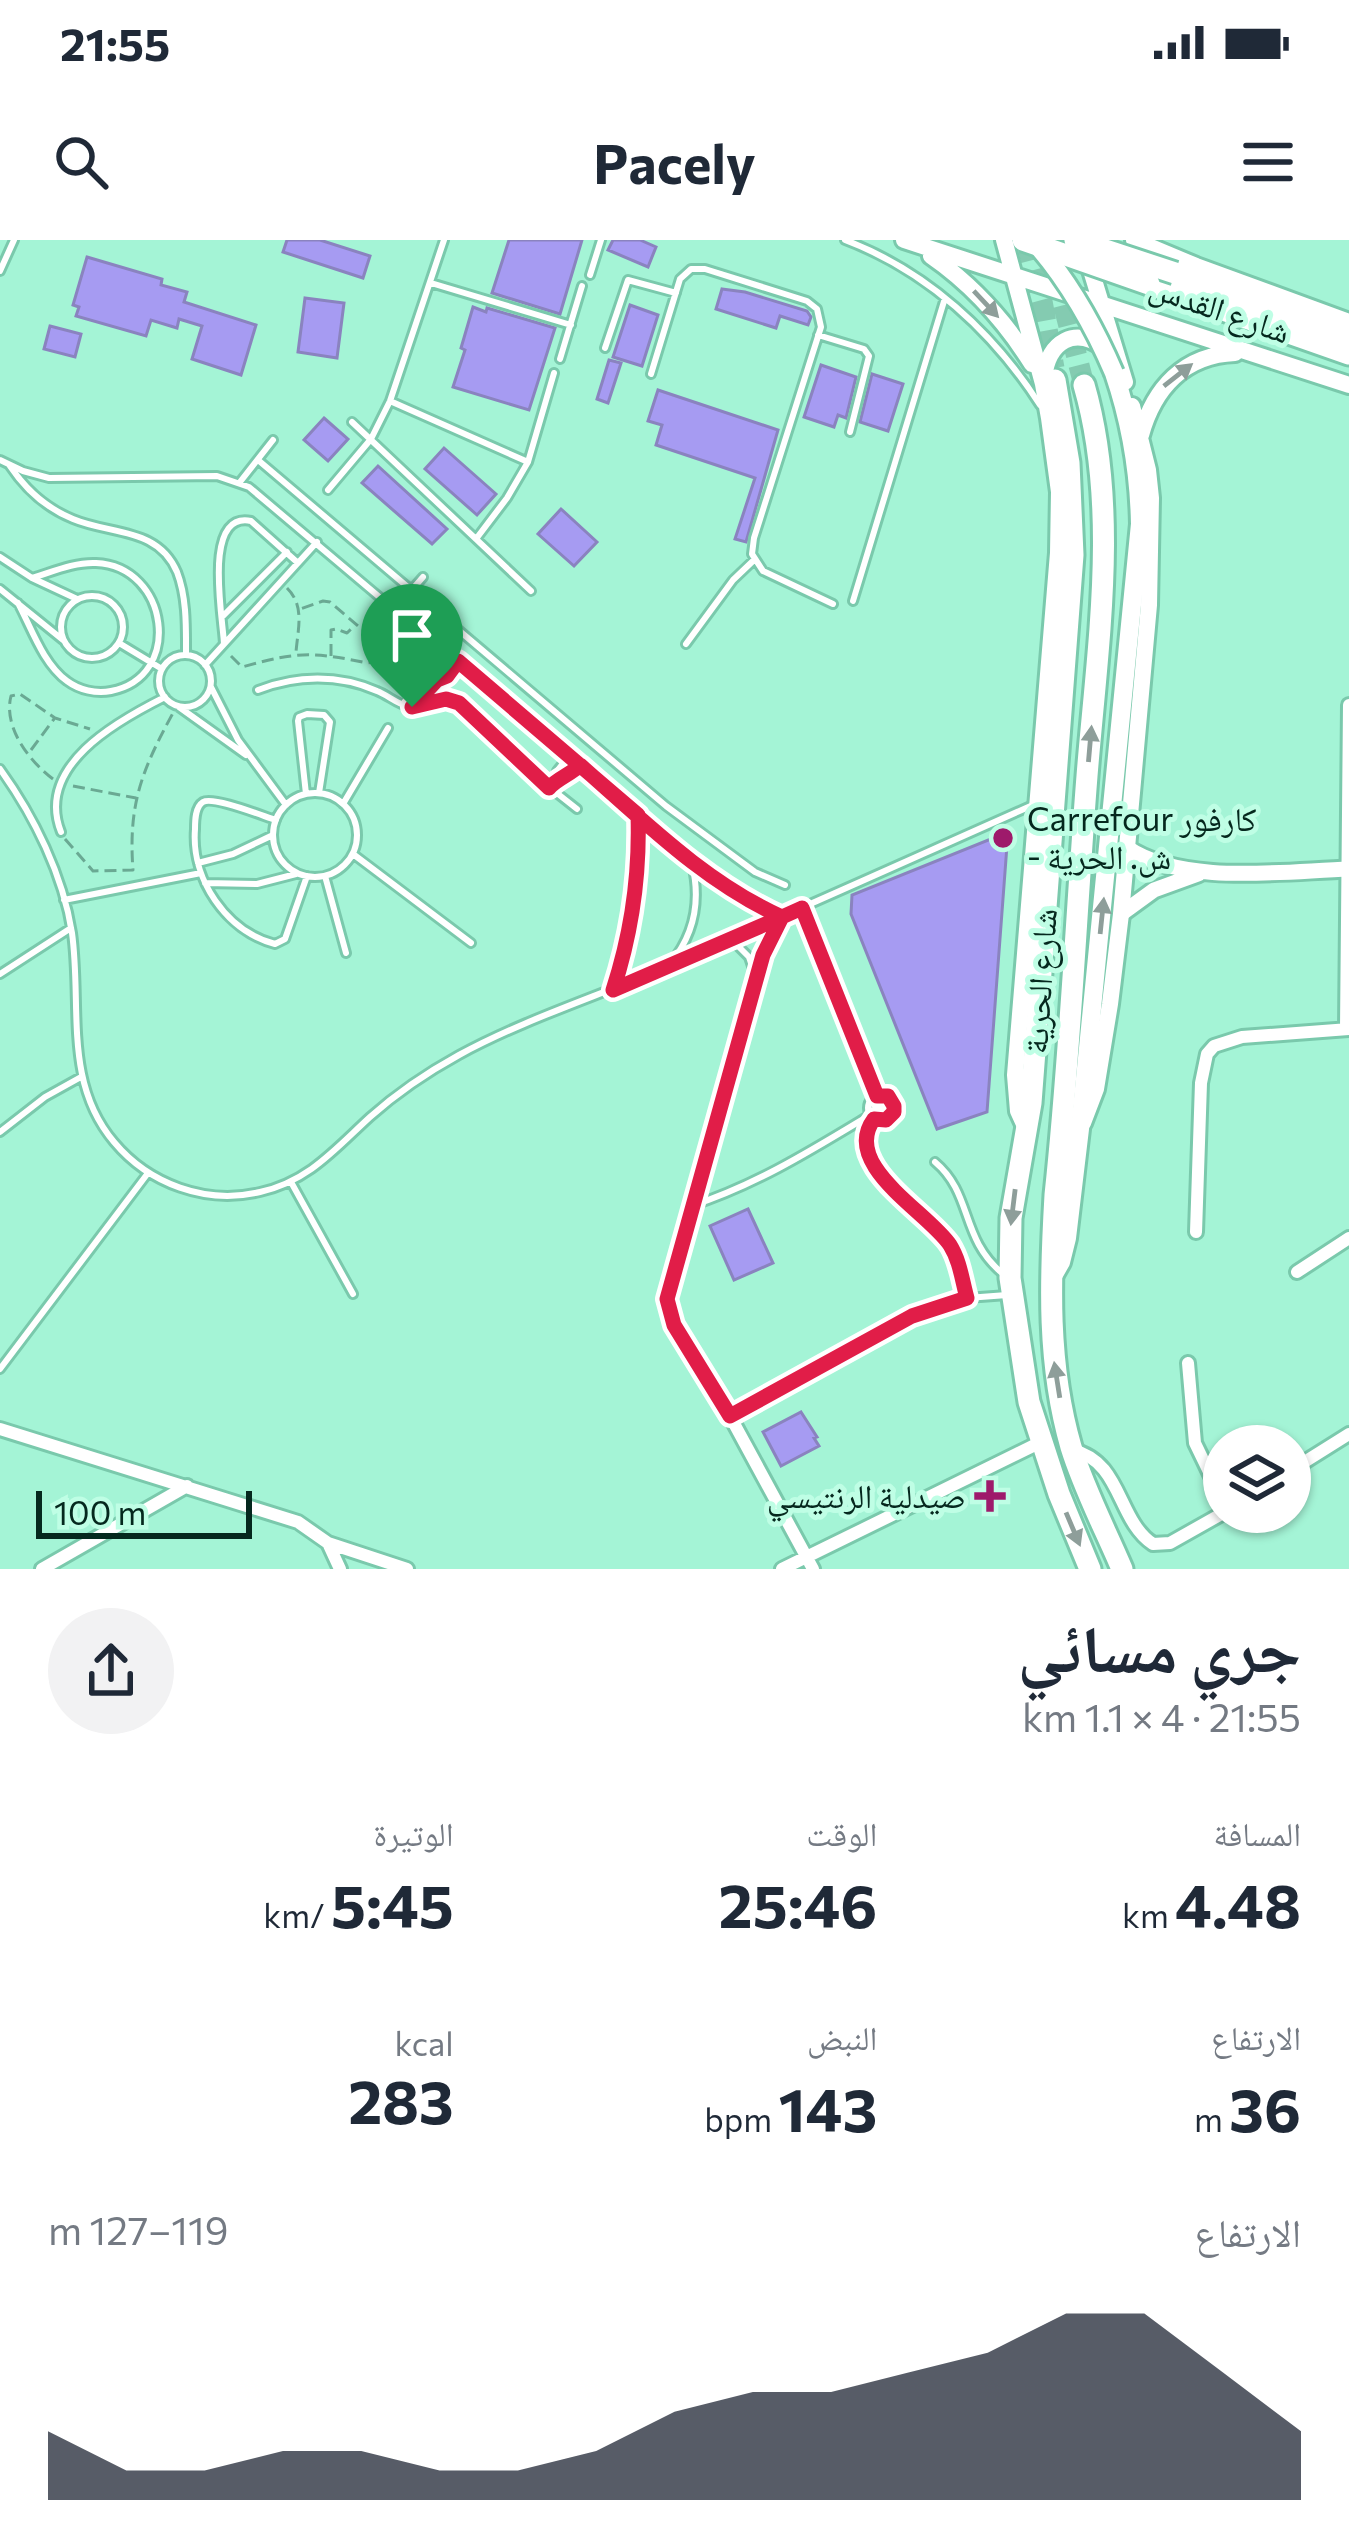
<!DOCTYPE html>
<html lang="ar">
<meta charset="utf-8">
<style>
body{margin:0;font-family:Commissioner,"Noto Naskh Arabic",sans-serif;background:#f2f2f3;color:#1f2937;direction:rtl;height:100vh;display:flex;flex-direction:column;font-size:45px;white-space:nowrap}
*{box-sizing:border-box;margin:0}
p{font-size:39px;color:#747a83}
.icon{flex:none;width:66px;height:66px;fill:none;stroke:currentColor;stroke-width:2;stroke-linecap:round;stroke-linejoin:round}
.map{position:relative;height:1329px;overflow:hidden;direction:ltr}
.panel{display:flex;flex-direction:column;background:#fff;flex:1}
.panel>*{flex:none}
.controls{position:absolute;left:1203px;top:1185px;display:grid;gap:24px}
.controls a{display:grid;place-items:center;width:108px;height:108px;border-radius:50%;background:#fff;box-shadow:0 3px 9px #0004;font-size:60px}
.scale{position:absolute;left:36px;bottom:30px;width:216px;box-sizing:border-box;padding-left:12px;border:6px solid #05281e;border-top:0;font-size:33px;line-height:42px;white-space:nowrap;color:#05281e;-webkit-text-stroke:9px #bffee5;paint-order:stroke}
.pin{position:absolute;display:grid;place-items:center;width:102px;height:102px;color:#fff;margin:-123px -51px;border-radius:50% 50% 50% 0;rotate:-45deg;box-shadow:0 0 12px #0007}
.pin .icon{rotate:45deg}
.round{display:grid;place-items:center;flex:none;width:126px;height:126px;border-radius:63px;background:#f2f2f3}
.head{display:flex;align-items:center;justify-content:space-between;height:204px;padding:0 48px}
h1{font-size:66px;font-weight:700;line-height:90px}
.figures{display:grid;grid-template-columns:repeat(3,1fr);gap:18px;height:204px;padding:12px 48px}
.figures div{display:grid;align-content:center}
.figures b{font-size:60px;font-weight:700}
.figures small{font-size:33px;font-weight:400}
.figures p{font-size:33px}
.chart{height:336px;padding:24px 48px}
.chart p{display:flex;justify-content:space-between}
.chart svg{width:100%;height:216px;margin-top:12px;fill:#111827;opacity:.7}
.status{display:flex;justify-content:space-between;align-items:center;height:84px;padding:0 60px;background:#fff;direction:ltr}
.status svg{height:33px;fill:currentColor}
header{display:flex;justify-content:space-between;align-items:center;height:156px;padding:0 48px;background:#fff;font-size:54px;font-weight:700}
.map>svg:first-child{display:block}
.building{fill:#a69bf2;stroke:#8a83bf;stroke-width:3}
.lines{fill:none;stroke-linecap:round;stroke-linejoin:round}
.trunk-tunnel{stroke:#84cbb1;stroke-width:21;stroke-dasharray:21 10;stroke-linecap:butt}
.service-casing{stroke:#7ac9ac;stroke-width:12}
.minor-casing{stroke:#7ac9ac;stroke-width:18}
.tertiary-casing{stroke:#7ac9ac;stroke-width:21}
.secondary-casing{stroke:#7ac9ac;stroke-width:22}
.primary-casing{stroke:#7ac9ac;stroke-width:24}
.trunk-casing{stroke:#7ac9ac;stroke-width:27}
.path{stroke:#6aa993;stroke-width:3;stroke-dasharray:12 6;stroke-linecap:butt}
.service{stroke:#fff;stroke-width:6}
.minor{stroke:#fff;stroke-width:12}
.tertiary{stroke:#fff;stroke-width:15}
.secondary{stroke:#fff;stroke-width:16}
.primary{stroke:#fff;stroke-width:18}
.trunk{stroke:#fff;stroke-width:21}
.primary-bridge-casing{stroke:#7ac9ac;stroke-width:24;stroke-linecap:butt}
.trunk-bridge-casing{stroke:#7ac9ac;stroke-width:27;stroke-linecap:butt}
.primary-bridge{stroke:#fff;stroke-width:18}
.trunk-bridge{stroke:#fff;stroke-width:21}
.oneway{fill:#8e9e9a}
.route-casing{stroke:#fff;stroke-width:24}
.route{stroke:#e11d48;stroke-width:15}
.poi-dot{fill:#9e1a6b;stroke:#bffee5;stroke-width:4.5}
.labels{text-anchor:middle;stroke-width:10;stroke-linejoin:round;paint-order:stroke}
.street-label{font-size:33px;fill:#05281e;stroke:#bffee5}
.poi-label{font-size:33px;fill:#05281e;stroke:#bffee5;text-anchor:start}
</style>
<div class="status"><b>21:55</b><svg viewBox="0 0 49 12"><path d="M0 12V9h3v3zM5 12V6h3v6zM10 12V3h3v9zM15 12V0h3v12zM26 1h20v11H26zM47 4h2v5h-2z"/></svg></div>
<header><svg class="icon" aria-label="menu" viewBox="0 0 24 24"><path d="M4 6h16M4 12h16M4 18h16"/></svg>Pacely<svg class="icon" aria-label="search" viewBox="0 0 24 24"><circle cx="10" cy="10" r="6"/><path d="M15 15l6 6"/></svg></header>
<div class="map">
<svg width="1349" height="1329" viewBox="0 0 1349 1329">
<rect width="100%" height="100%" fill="#a4f4d6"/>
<path class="building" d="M287,0H320L370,16L363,38L283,12Z
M509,0H582L560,74L492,53Z
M613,0H640L656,7L648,27L608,10Z
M87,17L162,39L161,45L187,52L184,62L256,85L241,135L192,119L202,86L179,79L177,88L151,80L146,96L76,76L79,67L73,65Z
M722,49L745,52L807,71L811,77L808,85L780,76L776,88L716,69Z
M305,58L344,63L337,118L298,112Z
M630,65L658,75L642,126L613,117Z
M473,67L486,72L487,68L555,88L529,170L453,147L465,110L461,108Z
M50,86L81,94L75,117L44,109Z
M609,120L621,123L608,163L597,159Z
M821,125L856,137L846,178L838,175L834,187L804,177Z
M872,134L903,144L888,191L860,182Z
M658,150L778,190L746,302L735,299L755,238L656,205L662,185L648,181Z
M324,178L348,199L328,221L304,200Z
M444,208L496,254L477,275L425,229Z
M378,226L447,289L432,304L362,243Z
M561,269L597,302L574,326L538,294Z
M1008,592L987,872L937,889L851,674L852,655Z
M748,969L773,1023L734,1040L710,986Z
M801,1172L817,1197L814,1198L819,1206L781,1226L763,1192Z"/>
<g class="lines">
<path class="trunk-tunnel" d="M1026,0L1042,61L1054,128
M1056,35L1084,145"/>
<defs>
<path id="service" d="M845,0C927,31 993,92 1040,165
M0,31L14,0
M590,35L601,0
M431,43L571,85
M818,95L864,109L869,116L850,192
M605,108L628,40L676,53
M560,119L582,46
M651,134L680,39L691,29H705L807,61L817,69L821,87L754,298L752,314L763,331L833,364
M390,161L528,222
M352,182L531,351
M0,220L23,231L49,238L217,236L249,247L691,620L733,652L782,677
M258,220L666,566L755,632L785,645
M10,226C26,250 46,268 73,279C111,295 158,287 177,332C187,358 186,388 186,415
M240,242L273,200
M328,250L371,199L390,161L444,0
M476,299L507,258L528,222L554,133
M0,317L32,338L77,359
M0,349L63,400
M61 387a31 31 0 1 1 62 0a31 31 0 1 1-62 0Z
M853,361L945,58
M18,363C31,387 43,424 67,441C79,450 96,454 111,451C184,437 169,326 96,323C74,322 52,332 32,338
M396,368L423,337
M223,376L287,312
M119,403L162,429
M224,404C223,378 202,271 251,281L298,323
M686,404L733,340L754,320
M159 441a26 26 0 1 1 52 0a26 26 0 1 1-52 0Z
M205,425L317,302
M437,440L438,430L447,412
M211,447L238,500L286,565
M258,450C296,435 339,434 377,451C388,455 399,466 411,467C433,469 439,452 464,467L529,531L577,569
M415,464C429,449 446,438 457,421
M179,467L246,515
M0,529C34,576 63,635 72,693C82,765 63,842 114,902C149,944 206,965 260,952C309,941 335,909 370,877C397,853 428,832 459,815C525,779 599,756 668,726C790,674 911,619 1033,565
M556,540L557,531L569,516
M549,548C558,539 569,536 579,526
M273 595a42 42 0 1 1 84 0a42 42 0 1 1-84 0Z
M306,554L298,481L299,477L307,474L324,475L330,482L319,553
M343,564L388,488
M276,580C263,576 213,556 203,562C195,567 195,581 195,589C191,639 226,691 275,704L285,699L307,636
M61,592C35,526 117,481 165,457
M353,614L471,703
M198,623L233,614L273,595
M325,636L346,713
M205,643L257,644L296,634
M64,660L201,633
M803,668L877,855
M781,678L763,715L668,1053C665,1088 711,1145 730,1176L912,1076L967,1058L1007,1055
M732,700L749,717L756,738
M670,724C694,695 701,661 692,624
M0,734L71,688
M612,750C631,693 640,637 638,577
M868 868a13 13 0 1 1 26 0a13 13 0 1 1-26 0Z
M874,879L865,895C868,946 925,966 950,1005C960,1020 962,1040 967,1058
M0,892L45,857L81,837
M935,922C973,954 960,998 1002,1033
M291,942L353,1054
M691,966C756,945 812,910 870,875
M0,1129L148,933"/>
<path id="minor" d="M1346,789L1349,465
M1196,992L1201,843L1207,814L1214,806L1242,797L1349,789
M1297,1032L1349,998
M1188,1123L1195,1203L1224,1263
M730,1176L813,1329
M0,1189L298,1282L328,1303L340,1329
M1073,1210C1122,1222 1117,1280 1153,1304L1170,1303L1225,1272
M1290,1231L1349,1194
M328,1303L407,1329
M42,1329L187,1246
M782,1329L1041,1202"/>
<path id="tertiary" d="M1126,607C1182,646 1283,631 1349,629
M1121,674L1154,650L1198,634"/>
<path id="secondary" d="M904,0L1349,145
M1004,0L1043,144L1049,178L1059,252L1058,313L1015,835L1018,871L1028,893
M1134,0L1196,26L1349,82
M931,16C973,45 1005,81 1032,124
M1087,17L1125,142
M1044,137C1049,101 1074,86 1105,108
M1141,195C1154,148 1184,115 1235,113
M1083,883L1096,849L1110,764L1121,674L1149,365L1151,258L1148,230L1132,166"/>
<path id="primary" d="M1053,1036L1061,1022L1067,998L1080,889L1140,284C1139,231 1131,183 1114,133"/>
<path id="trunk" d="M1175,33L1349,96
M1149,44L1349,114
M1055,140L1069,223L1073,315L1031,863L1011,978L1010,1038L1029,1162L1059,1254L1090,1329
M1084,145C1120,269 1097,409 1087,536C1076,676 1070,816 1055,955C1050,1041 1047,1124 1071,1207C1084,1249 1105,1289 1122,1329"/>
</defs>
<use href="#service" class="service-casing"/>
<use href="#minor" class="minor-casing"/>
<use href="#tertiary" class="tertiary-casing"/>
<use href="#secondary" class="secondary-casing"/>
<use href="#primary" class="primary-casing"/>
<use href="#trunk" class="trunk-casing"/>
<path class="path" d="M287,348C305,366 298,388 296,412
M231,416L242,427C296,412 311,411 367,423C380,422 384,414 378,403L330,362L323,361L300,369
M331,416V390L336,389L347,393L355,385
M31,510L54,479
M53,539C29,521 3,487 11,456L20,454L55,478L90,489
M73,546L136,558
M65,599L93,631L133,630C128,564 142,530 173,473"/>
<use href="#service" class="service"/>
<use href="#minor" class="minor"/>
<use href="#tertiary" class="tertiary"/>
<use href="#secondary" class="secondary"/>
<use href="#primary" class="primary"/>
<use href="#trunk" class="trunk"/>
<defs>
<path id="primary-bridge" d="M1036,4C1070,43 1094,86 1114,133"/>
<path id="trunk-bridge" d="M1023,0L1149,44
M1075,0L1175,33"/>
</defs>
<use href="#primary-bridge" class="primary-bridge-casing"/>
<use href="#trunk-bridge" class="trunk-bridge-casing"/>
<use href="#primary-bridge" class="primary-bridge"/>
<use href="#trunk-bridge" class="trunk-bridge"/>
</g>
<defs><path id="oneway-solid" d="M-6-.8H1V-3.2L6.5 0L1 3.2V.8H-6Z" transform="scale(3)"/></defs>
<g class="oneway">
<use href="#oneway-solid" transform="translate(986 64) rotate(47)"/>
<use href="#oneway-solid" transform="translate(1178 135) rotate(-38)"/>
<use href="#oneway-solid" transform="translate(1090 504) rotate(-85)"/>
<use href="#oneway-solid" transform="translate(1102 676) rotate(-84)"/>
<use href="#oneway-solid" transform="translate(1013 967) rotate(97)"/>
<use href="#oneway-solid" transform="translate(1057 1140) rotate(-99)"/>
<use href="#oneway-solid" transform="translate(1073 1289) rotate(67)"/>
</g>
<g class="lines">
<defs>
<path id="route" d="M412,467L446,459L459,463L549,548C558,538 570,535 580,525C643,580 704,642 782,677L763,715L667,1059L674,1085L730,1176L912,1076L967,1058C962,1040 960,1021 950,1005C928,972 840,925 874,879L886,880L894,872V866L888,856H877L802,668L782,677L613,750C632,692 640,636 638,575L458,421L447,436L437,440L412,467"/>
</defs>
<use href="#route" class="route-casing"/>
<use href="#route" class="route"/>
</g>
<g class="poi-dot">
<circle cx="1003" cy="598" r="12"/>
<path d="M984 1238h12v12h12v12h-12v12h-12v-12h-12v-12h12z"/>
</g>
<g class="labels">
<g class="street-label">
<text transform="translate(1220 69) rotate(19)" y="12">شارع القدس</text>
<text transform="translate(1040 741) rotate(-86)" y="12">شارع الحرية</text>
</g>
<g class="poi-label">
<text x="1027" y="591">Carrefour كارفور<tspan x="1027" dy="38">- ش. الحرية</tspan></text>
<text x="966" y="1268" text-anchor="end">صيدلية الرنتيسي</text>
</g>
</g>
</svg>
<div class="controls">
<a><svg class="icon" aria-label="layers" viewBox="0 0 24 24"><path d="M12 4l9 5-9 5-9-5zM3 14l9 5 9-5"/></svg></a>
</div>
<div class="scale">100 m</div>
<div class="pin" style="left:412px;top:467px;background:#1e9e55"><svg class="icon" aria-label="arrive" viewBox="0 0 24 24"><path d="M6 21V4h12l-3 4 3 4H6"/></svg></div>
</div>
<section class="panel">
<div class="head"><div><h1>جري مسائي</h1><p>21:55 · 4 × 1.1 km</p></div><a class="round"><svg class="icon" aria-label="share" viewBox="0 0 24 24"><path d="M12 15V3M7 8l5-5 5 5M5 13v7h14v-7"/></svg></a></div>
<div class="figures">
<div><p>المسافة</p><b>4.48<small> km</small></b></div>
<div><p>الوقت</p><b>25:46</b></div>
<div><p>الوتيرة</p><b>5:45<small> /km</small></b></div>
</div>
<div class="figures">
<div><p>الارتفاع</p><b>36<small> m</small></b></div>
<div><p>النبض</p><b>143<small> bpm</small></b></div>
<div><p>kcal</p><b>283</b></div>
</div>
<div class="chart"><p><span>الارتفاع</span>119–127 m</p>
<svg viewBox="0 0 160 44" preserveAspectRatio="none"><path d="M0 44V30L10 38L20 38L30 34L40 34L50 38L60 38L70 34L80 26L90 22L100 22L110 18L120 14L130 6L140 6L150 18L160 30V44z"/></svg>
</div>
</section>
